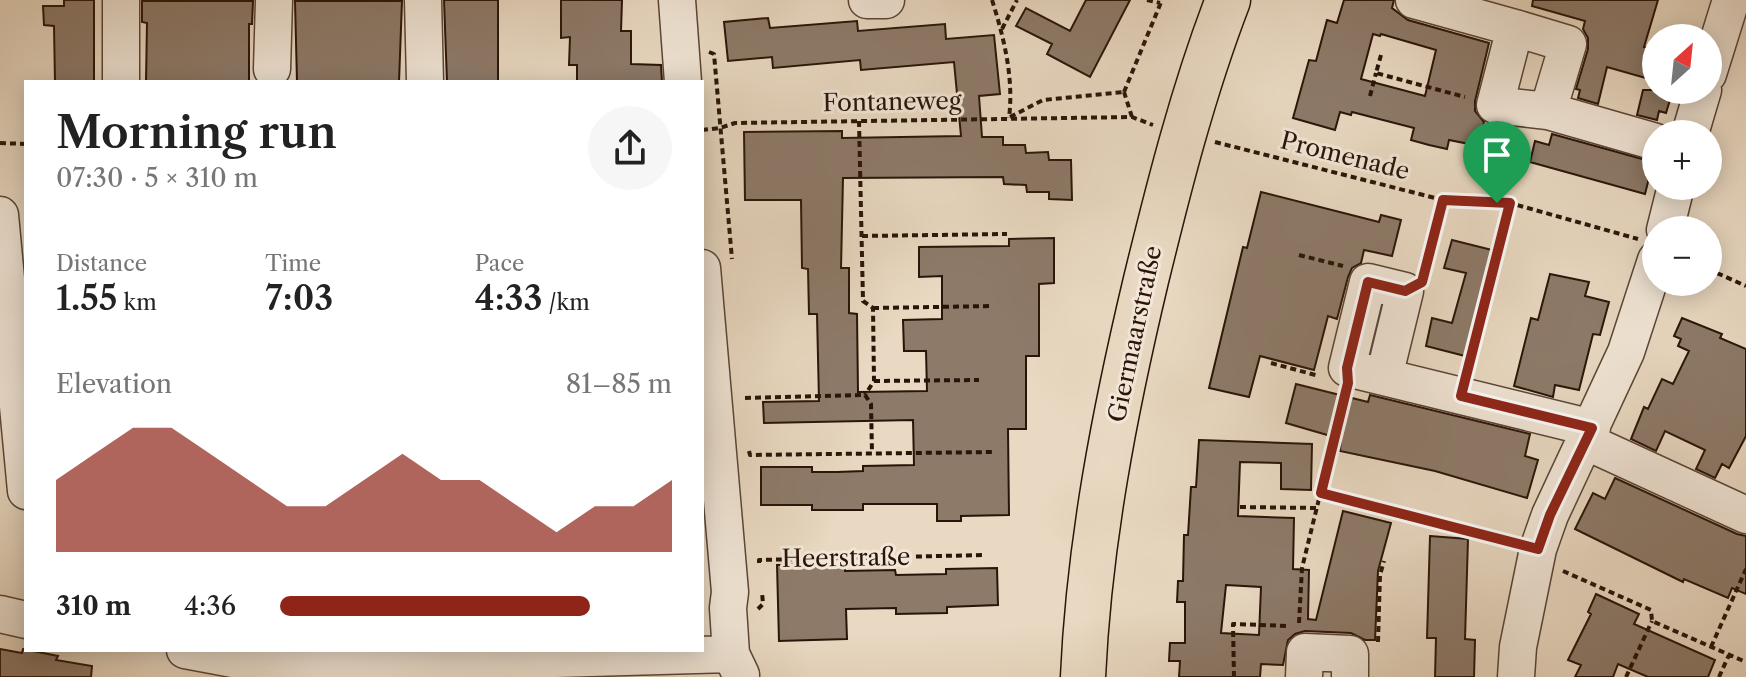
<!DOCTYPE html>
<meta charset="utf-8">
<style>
body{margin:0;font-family:"Libre Caslon Text",serif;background:#f6f6f6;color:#222;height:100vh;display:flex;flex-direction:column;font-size:30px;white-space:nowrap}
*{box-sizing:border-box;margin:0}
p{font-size:26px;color:#767676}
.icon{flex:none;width:44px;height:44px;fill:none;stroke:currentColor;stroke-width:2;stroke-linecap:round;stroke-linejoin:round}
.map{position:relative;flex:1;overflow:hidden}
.side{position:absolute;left:24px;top:80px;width:680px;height:572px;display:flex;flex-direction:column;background:#fff;border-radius:0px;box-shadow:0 4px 20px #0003}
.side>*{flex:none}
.needle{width:52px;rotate:27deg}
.buttons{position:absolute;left:1642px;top:24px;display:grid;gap:16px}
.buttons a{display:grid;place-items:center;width:80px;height:80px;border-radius:50%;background:#fff;box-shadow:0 4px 20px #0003;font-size:40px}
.pin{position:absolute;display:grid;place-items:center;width:68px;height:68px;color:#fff;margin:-82px -34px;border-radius:50% 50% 50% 0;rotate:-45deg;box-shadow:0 0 8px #0007}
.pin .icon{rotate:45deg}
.round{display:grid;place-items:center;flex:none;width:84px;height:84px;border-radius:42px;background:#f6f6f6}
.overview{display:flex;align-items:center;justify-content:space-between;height:136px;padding:0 32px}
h1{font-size:44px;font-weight:600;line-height:60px}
.stats{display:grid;grid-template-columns:repeat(3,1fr);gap:12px;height:136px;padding:8px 32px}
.stats div{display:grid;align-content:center}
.stats b{font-size:34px;font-weight:600}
.stats small{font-size:22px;font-weight:400}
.stats p{font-size:22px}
.chart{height:224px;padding:16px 32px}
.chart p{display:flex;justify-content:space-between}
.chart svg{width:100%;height:144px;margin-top:8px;fill:#8f2418;opacity:.7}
ul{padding:0 32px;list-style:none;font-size:26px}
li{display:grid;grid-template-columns:128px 96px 1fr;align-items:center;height:60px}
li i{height:20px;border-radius:10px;background:#8f2418}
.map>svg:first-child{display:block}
.building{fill:#8d7a69;stroke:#2a1409;stroke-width:2;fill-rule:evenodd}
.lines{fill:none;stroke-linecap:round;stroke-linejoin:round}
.minor-casing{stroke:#5a4537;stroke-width:39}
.major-casing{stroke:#2a1409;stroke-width:47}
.path{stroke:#2a1409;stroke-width:4;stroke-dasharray:6 4;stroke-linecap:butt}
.minor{stroke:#f1e6d7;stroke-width:36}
.major{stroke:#e9d9c2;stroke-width:44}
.route-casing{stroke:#fff;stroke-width:16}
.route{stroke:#8f2418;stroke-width:10}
.labels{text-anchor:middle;stroke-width:6;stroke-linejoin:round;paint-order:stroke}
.street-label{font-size:24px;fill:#2a1409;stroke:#f1e6d7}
</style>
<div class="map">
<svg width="1746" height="677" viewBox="0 0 1746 677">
<rect width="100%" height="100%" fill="#e9d9c2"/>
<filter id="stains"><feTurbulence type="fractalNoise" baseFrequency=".0025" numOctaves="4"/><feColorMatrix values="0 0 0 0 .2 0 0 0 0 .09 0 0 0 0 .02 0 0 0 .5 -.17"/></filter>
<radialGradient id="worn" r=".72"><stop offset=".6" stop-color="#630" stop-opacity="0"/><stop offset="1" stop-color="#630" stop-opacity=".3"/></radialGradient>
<path class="building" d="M64,0H94V82H55L54,26L44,25L43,6H64Z
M444,0H498V82H447Z
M561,0H622L621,31H631V64L661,65L662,82H577V65H569L570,37L561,38Z
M1086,0H1130L1090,77L1047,54L1052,44L1016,26L1026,8L1070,31Z
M1344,0H1394L1392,8L1408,20L1489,43L1475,101V111L1484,122L1483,126L1494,129L1489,148L1449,140L1447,149L1429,145L1411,140L1414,128L1352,112L1351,115L1340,112L1335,130L1293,118L1309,60L1316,61L1327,20L1337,23ZM1373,34L1380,36L1381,34L1436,50L1425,96L1361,79Z
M1533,0H1658L1644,47L1656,50V81L1607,67L1598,104L1578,98L1580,90L1576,89L1588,49V38L1583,29L1585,21L1532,6Z
M142,1H253L252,24H249V82H146L147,23L142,22Z
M295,1H402L399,82H297Z
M768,18L770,28L857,21L858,31L945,24L946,39L994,35L1000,94L979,96L982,137H1003V145H1025L1026,153L1048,152L1049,160H1071L1072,200L1049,199V192H1027L1026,185L1004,184L1003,177L843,178L841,268H849V313L857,314L858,392L927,391L926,351H904L903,320L942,319V276L919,277V247L1009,246V239L1054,238V283L1039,284V356H1026V429H1008L1009,515L961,516V521H937V504H863V510H812V505H761V467H812V472H837L863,471V466L914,465L913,420L764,423L763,402L819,401L817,314H809L808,269L802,268L801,200H745L744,132L842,131V138L961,136L954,62L861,70L860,60L773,68L772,57L728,61L724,22Z
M1643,90H1673L1666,113L1659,111L1657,120L1637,115Z
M1552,134L1653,162L1645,194L1530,162L1535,141L1549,145Z
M1261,192L1379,222L1381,215L1401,220L1392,256L1364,250L1361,263L1352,268L1348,277L1337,319L1328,316L1314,370L1260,356L1249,397L1209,388L1243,247L1247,248Z
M1452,240L1492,250L1465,356L1426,346L1432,318L1452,323L1466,273L1444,268Z
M1550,274L1589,282L1585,296L1609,302L1600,335L1593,334L1579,390L1555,385L1553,397L1514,386L1531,318L1538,320Z
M1682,318L1722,334L1720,338L1746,349V436L1729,468L1722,464L1715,478L1696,469L1705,450L1665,431L1656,451L1631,439L1644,407L1648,409L1662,379L1673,384L1689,351L1678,346L1681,339L1674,336Z
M1296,384L1368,402L1370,395L1530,434L1525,456L1538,460L1527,498L1435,471L1340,451L1341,439L1286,423Z
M1199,440L1312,444L1311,490L1281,489V463L1240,462L1238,516L1294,518L1293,569L1309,570L1308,619L1316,620L1343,511L1391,523L1378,571L1375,640H1365L1351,633L1305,631L1295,634L1288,640L1283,665L1261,664L1260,677H1179L1180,661H1169L1170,643H1185V602H1177L1178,581H1183L1184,535H1188L1191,487H1196ZM1226,585L1261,587L1259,635L1221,633Z
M1615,478L1737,534L1746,536V594L1732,588L1728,598L1684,579L1683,582L1575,529L1593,493L1605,499Z
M1430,536L1468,539L1465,639L1475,640L1474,677H1435L1436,638H1427Z
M845,564V571L895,570L896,575L946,574V569L997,568L998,605L947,607V613L896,614V608L846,609L847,639L779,641L777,565Z
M1596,594L1639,614L1634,624L1715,660L1708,677H1648L1618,664L1613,677H1575L1581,665L1568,660L1591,614L1588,612Z
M0,649L22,653L23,649L58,656L56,660L92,666L91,677H0Z"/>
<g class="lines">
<defs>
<path id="minor" d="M121,0V82
M423,0L425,82
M677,0L683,82
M867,0H886
M1414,0L1515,28
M272,69L274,0
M1708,74L1731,0
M1548,111L1568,44L1515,28L1495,105L1548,111L1656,142
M1690,134L1703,90
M0,215L26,491
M1665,230L1676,186
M702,268L730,592L728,608L731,654L741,675
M1384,377L1405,291L1368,282L1347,368L1592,428
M1585,441L1746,515
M0,614L26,620
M185,650L275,667L731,654
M1304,677L1305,652L1350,654V677
M1516,677L1518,647L1538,549L1550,515L1626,352L1656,260"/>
<path id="major" d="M1083,677C1089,543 1115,410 1146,280C1169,186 1193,91 1228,0"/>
</defs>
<use href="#minor" class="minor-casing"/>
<use href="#major" class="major-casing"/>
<path class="path" d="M992,0C1004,38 1014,78 1009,118
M1147,0L1160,3
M1002,29L1017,0
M709,52L714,54L732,259
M1381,55L1376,73L1465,97
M1124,92L1162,0
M1124,92L1132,117
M1370,96L1376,73
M1010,117L1043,100L1124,92
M859,121L863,301L873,308L874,381L865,395
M702,130L720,128L735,123L1132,117L1153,125
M1215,142L1443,200L1510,203L1638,239
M0,143L26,144
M1497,202L1514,137
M862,236L1007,234
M1299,255L1343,266
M1708,269L1746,286
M1425,271L1443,200
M873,308L993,306
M1271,363L1319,376
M1468,368L1510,203
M874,381L979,380
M865,395L871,404L872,453
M745,398L865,395
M749,451L750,455L995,452
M1321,493L1509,540
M1240,507L1317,508
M759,563V560L985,555
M1563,571L1651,610L1652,621L1746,662
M758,609L763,604L762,592
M1299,623L1302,568L1344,397
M1378,642L1380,575L1384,561
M1711,647L1746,569
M1234,677L1233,624L1289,626
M1626,677L1652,621
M1719,677L1729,655"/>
<use href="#minor" class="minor"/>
<use href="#major" class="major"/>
</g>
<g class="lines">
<defs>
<path id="route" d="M1443,200L1510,203L1461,396L1592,428L1550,515L1538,549L1321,493L1348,383L1347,368L1368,282L1405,291L1422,282Z"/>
</defs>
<use href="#route" class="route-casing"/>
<use href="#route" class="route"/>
</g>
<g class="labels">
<g class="street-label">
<text transform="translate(892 102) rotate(-1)" y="8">Fontaneweg</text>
<text transform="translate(1345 156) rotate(14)" y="8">Promenade</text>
<text transform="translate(1135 334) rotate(-78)" y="8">Giermaarstraße</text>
<text transform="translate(846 558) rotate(-1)" y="8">Heerstraße</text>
</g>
</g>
<rect width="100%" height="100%" filter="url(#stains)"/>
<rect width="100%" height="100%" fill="url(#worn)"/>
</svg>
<div class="buttons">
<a><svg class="needle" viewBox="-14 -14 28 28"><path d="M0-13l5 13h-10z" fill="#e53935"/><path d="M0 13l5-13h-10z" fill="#767676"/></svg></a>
<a>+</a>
<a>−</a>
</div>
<div class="pin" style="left:1497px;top:203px;background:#1e9e55"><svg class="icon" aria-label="arrive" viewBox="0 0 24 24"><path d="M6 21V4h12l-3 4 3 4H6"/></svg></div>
<section class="side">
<div class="overview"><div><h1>Morning run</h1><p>07:30 · 5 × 310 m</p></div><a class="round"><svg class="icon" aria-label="share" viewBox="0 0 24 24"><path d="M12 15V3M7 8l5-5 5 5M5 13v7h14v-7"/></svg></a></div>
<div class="stats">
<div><p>Distance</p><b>1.55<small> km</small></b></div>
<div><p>Time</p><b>7:03</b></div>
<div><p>Pace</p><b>4:33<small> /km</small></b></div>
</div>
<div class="chart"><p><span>Elevation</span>81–85 m</p>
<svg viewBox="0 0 160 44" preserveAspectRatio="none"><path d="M0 44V22L10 14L20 6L30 6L40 14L50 22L60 30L70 30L80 22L90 14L100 22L110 22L120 30L130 38L140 30L150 30L160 22V44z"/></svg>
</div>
<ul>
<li><b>310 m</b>4:36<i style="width:79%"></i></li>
</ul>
</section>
</div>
